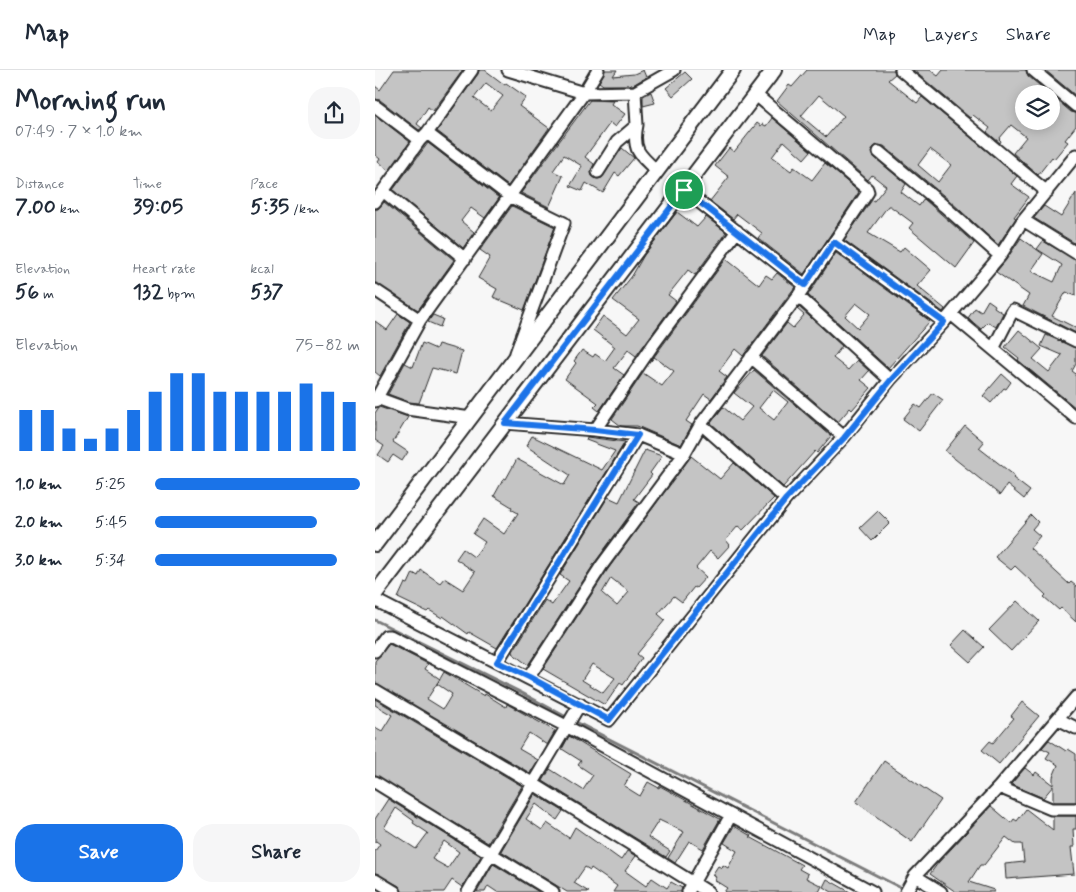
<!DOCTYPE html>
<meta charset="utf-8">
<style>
body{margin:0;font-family:Mynerve,sans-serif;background:#f6f6f7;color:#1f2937;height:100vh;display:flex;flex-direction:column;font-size:19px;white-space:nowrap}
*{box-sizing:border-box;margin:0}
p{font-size:16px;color:#747a83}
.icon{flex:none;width:28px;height:28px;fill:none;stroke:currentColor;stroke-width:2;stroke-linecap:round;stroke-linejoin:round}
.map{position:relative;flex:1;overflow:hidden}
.drawer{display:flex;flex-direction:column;background:#fff;width:375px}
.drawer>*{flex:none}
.buttons{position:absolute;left:640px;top:15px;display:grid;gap:10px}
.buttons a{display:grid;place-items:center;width:45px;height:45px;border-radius:50%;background:#fff;box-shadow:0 2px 12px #0003;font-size:25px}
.pin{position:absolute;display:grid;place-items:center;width:42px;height:42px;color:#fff;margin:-21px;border:2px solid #fff;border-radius:50%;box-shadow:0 1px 5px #0007}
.round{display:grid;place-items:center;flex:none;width:52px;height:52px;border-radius:20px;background:#f6f6f7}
.head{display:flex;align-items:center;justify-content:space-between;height:85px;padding:0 15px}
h1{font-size:28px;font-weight:700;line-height:38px}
.figures{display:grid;grid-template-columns:repeat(3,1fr);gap:8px;height:85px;padding:5px 15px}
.figures div{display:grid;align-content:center}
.figures b{font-size:21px;font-weight:700}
.figures small{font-size:14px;font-weight:400}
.figures p{font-size:14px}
.chart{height:140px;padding:10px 15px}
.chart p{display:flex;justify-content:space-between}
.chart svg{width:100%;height:90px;margin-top:5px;stroke:#1a73e8;stroke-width:6}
.primary-button{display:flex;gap:10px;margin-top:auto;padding:10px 15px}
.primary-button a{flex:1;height:58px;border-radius:20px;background:#1a73e8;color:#fff;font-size:20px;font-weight:700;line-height:58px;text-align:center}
.primary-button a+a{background:#f6f6f7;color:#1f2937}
ul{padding:0 15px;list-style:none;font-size:16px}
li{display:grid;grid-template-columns:80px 60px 1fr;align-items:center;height:38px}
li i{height:12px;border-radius:6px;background:#1a73e8}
header{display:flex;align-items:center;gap:30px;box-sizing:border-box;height:70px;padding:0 25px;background:#fff;border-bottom:1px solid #e0e1e3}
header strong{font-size:24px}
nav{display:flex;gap:28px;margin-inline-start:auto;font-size:18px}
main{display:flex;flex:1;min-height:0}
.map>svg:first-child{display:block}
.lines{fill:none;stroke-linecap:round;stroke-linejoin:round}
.stream{stroke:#7b7b7b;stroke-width:3}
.building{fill:#c4c4c4;stroke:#2b2b2b;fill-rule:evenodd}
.minor-casing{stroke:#2b2b2b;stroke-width:15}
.tertiary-casing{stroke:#2b2b2b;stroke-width:18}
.minor{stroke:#fff;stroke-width:11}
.tertiary{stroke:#fff;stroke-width:14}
.route-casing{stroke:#fff;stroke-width:10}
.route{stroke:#1a73e8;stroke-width:6}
</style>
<header>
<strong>Map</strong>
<nav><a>Map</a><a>Layers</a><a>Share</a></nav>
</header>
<main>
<section class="drawer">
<div class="head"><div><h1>Morning run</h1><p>07:49 · 7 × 1.0 km</p></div><a class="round"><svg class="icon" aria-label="share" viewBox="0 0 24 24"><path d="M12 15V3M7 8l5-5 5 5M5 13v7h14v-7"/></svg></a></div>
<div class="figures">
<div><p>Distance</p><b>7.00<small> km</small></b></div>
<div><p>Time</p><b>39:05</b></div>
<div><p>Pace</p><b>5:35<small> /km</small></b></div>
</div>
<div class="figures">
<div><p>Elevation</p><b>56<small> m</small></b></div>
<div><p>Heart rate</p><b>132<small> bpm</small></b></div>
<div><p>kcal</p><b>537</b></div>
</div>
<div class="chart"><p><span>Elevation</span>75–82 m</p>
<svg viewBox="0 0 160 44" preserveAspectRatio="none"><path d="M5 44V24M15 44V24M25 44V33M35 44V38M45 44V33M55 44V24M65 44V15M75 44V6M85 44V6M95 44V15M105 44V15M115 44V15M125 44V15M135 44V11M145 44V15M155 44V20"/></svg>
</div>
<ul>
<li><b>1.0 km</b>5:25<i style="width:100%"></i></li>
<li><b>2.0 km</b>5:45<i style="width:79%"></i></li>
<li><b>3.0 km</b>5:34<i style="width:89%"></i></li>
</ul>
<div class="primary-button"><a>Save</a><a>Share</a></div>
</section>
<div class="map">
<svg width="701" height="822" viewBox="0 0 701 822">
<rect width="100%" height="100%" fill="#f7f7f7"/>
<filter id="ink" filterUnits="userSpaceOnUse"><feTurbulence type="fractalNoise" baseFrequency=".02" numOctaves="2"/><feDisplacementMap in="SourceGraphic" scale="10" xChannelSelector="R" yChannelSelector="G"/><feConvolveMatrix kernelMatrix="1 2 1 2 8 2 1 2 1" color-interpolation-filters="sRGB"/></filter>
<g filter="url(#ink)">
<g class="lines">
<path class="stream" d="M0,550L147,623L193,648
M199,651L530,820"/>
</g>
<path class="building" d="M19,0H88L58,41L53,37L42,54L47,58L44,60L5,30L0,29V16L5,20Z
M104,0H110L130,15L131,13L151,27L144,36L174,58L133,116L62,61L103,4ZM111,13L128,26L116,41L99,28Z
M230,0H242L238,6L259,4L268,0L271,7L258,15H228L224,12Z
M432,0H519L520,4L513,10L542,33L547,27L642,106L636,114L654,127L639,147L641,148L623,175L574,130L509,76L502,75L498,78L497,81L499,87L531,114L526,122L544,136L549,129L599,173L581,198L534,158L538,153L515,136H513L493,163L525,182L529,177L556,200L542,216L570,239L568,242L469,170L497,130L499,131L511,116L497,105L493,110L402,31L414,15L417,17ZM444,25L469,46L451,67L426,46ZM555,79L576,95L563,112L543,95Z
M538,0H555L563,6L568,0H651L653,6L675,24H649V51H676V25L696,42L701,43V56L690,70L693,72L679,89L677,87L663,105L638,83L651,67L636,55L624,69L626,71L625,73L612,62L615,58L598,45L595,48Z
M670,0H701V26Z
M310,2L317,9L298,26L291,18Z
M276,22L280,33L268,36V26Z
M215,30L238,31L236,34L250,44L240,57L235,53L210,87L219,94L216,101L217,106L222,109L227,108L247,78L259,88L244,106L240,103L228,123L211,113L207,121L195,116L207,96L189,85L178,101L188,106L174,137L146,123Z
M0,45L35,72L14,101L3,92L5,89L0,85Z
M397,48L436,81L429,89L409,71L397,87L416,101L419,97L437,110L450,93L484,122L429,204L383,168L387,163L362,144L358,149L335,131L354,107L340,96L354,78L359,82L382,53L386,56L387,54L391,56Z
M53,73L124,128L110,148L96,138L86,151L99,162L88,178L18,120Z
M701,123V174L659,148L669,136L686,147Z
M9,132L79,190L43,240L0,213V139H3Z
M137,136L180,157L149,240L118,227L122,219L103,208L115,187L105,180Z
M302,142L322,157L331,147L351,162L320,205L313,200L293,225L301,231L261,286L253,280L239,298L249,305L224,341L219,337L223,333L190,309L201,293L199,291L207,280L218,287L220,284L230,291L240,277L218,260L228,246L252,264L264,249L238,230L257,206L269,185Z
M646,168L668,184L656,201L679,212L687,195L662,179L668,171L701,190V226L691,222L677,246L701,258V263L648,236L654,225L621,202L631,190Z
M461,183L555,251L513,298L433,225ZM481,233L495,244L483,258L470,246Z
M351,189L384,215L391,205L397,209L402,203L420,217L368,286L360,279L344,301L352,307L336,329L329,324L311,351L317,355L306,375L262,356H246L237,349L268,303L287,316L299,301L279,287L276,291Z
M613,230L620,235L619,237L628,243L621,257L613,252L606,259L593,248L600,238L606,242Z
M424,237L467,276L458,288L473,300L482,290L494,301L486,310L496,318L477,340L475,338L463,352L387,286L412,253L418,258L429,245L422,239Z
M23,244L35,252L5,306L0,302V251L12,260Z
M58,245L68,249L65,257L53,252Z
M644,260L667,279L658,289L674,302L687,285L666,276L671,265L701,278V294L697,301L701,304V338L643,290L644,288L630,277Z
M47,273L61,279L63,274L87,281L81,304L57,298L44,333L34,332L13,324L30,293L38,297Z
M379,300L456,366L442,383L440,381L408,417L336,353L348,337L365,351L377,337L359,323ZM398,320L413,332L399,350L384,338Z
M627,304L636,312L631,319L629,318L616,333L608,326Z
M558,323L568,330L544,361L528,349L540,334L546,338Z
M4,337L33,347L18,372L33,382L27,391L18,385L13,392L3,385L9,376L0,370V343Z
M590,356L609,372L604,378L640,406L638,408L655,421L649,429L632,415L625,425L570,381Z
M157,366L227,400L240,381L211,370L212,367L250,372L122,578L94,562L93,564L68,546L67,548L54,540L52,542L23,528L30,513L33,514L38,503L43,506L46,500L65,513L69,508L88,520L100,502L81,489L88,479L99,487L110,472L98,464L108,449L129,464L143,443L136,439L137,437L119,426L129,408L131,409L142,389L189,415L195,405L151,376Z
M270,380L287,386L275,403L277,405L259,429L264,432L221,491L153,595L137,583L170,530L177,535L194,511L185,505L233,427L244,432Z
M316,386L345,409L359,393L399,428L368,460L363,456L351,470L355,475L343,488L335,481L321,498L331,507L321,518L319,517L307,532L299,526L283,544L290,550L262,584L267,588L248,615L245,613L230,635L168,599L233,499ZM236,508L254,522L242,536L227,523ZM217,594L240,608L228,623L207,610Z
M503,441L515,453L497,471L485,458Z
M656,445L663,452L657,459L665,466L655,478L694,514L696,512L701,516V552L686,538L684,540L669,527L671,525L640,496L636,500L620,487Z
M642,531L664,551L636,581L614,560Z
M590,560L609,577L595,592L576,575Z
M14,574L53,594L50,599L65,609L52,629L68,639L77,624L62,614L69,602L109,626L110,624L131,637L132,634L180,661L172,675L154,663L144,679L163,690L155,703L0,613V591Z
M0,629L147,716L113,773L0,705V657L7,661L17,645L0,635Z
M647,632L664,646L624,694L607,680L615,671L618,673L639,648L636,646Z
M194,666L256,704L249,716L265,726L273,712L284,718L285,716L345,749L328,779L314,771L300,793L293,788L309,762L284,750L273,767L295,781L291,787L168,711L175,699L208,720L218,705L203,695L206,691L187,679Z
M674,670L691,681L693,679L701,684V732H678V716L668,728L636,714L650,698L659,705L661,702L678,715V707L683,695L671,688L675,682L667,678Z
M509,691L566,730L537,772L481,732Z
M160,724L188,741L182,750L161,734L151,749L167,760L172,753L194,768L200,757L246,790L252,781L261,786L250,801L271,816L277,808L292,818L296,812L307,818L306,822H238L242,816L216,798L215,800L210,797L199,813L214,822H192L126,781Z
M13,729L106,786L87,817L77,810L69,822H27L24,816L0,803V781L5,774L1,771L0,773V749ZM21,738L39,751L38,753L53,763L41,779L9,758ZM69,771L84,782L73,798L57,789Z
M616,736L636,753L639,749L642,751L651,739L678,760V746H701V759H698L699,777H696L699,804L631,809L630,794L649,792L647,774H640L631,767L609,795H605L594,812L619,820V822H581L555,804L563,793Z
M359,756L376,766L375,767L427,795L424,799L433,804L431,808L447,816L444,822H349L352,818L339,810L341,807L337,805L343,796L347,798L348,795L353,798L362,781L349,773Z
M118,794L164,822H122L113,816L110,822H102Z
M452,809L475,822H457L448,817Z"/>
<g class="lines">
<defs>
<path id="minor" d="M133,0L209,23L260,22L299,0
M526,0L672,122
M658,0L701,36
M0,36L45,70
M262,55C257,79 264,85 281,100
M52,63L134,126L189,153L141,283
M504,82L569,136L625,186
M223,102L242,72L262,55L260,22
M309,120L430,215
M8,121L90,189
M0,132L45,70L52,63L97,0
M648,150L701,183
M459,172L569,252
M0,220L45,250
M423,226L515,310
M576,244L701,348
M618,279L638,240L701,271
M376,287L469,367
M2,328L32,339L96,348
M0,331L45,250L209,23L223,0
M130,353L220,360L263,365L309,384
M326,354L411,429
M220,360L278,275L362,161
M0,530L234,650L411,429L469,367L515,310L569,252L625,186L648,150L701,85
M0,581L11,566H15L191,656L498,822
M122,592L263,365
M154,607L227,495L309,384L326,354L423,226L493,122L492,119L381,25
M0,620L157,713L333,822
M683,649L701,658
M0,712L178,822
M624,717L676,739H701
M540,806L566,822
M0,810L20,822
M93,822L205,634
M313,822L356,745
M531,822L540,806L624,717L701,627"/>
<path id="tertiary" d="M0,474L358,0
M0,524L399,0"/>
</defs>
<use href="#minor" class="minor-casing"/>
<use href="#tertiary" class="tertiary-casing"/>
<use href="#minor" class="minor"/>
<use href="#tertiary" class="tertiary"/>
</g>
</g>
<g class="lines" filter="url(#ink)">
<defs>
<path id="route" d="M309,120L430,215L459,172L569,252L516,310L469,368L411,429L234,650L154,607L122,592L263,365L220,360L130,353Z"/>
</defs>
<use href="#route" class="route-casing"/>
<use href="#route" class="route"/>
</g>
</svg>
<div class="buttons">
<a><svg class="icon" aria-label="layers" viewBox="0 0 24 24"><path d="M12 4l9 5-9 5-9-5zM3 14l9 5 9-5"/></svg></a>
</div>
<div class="pin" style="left:309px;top:120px;background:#1e9e55"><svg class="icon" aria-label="arrive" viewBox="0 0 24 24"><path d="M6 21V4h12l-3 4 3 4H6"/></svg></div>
</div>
</main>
